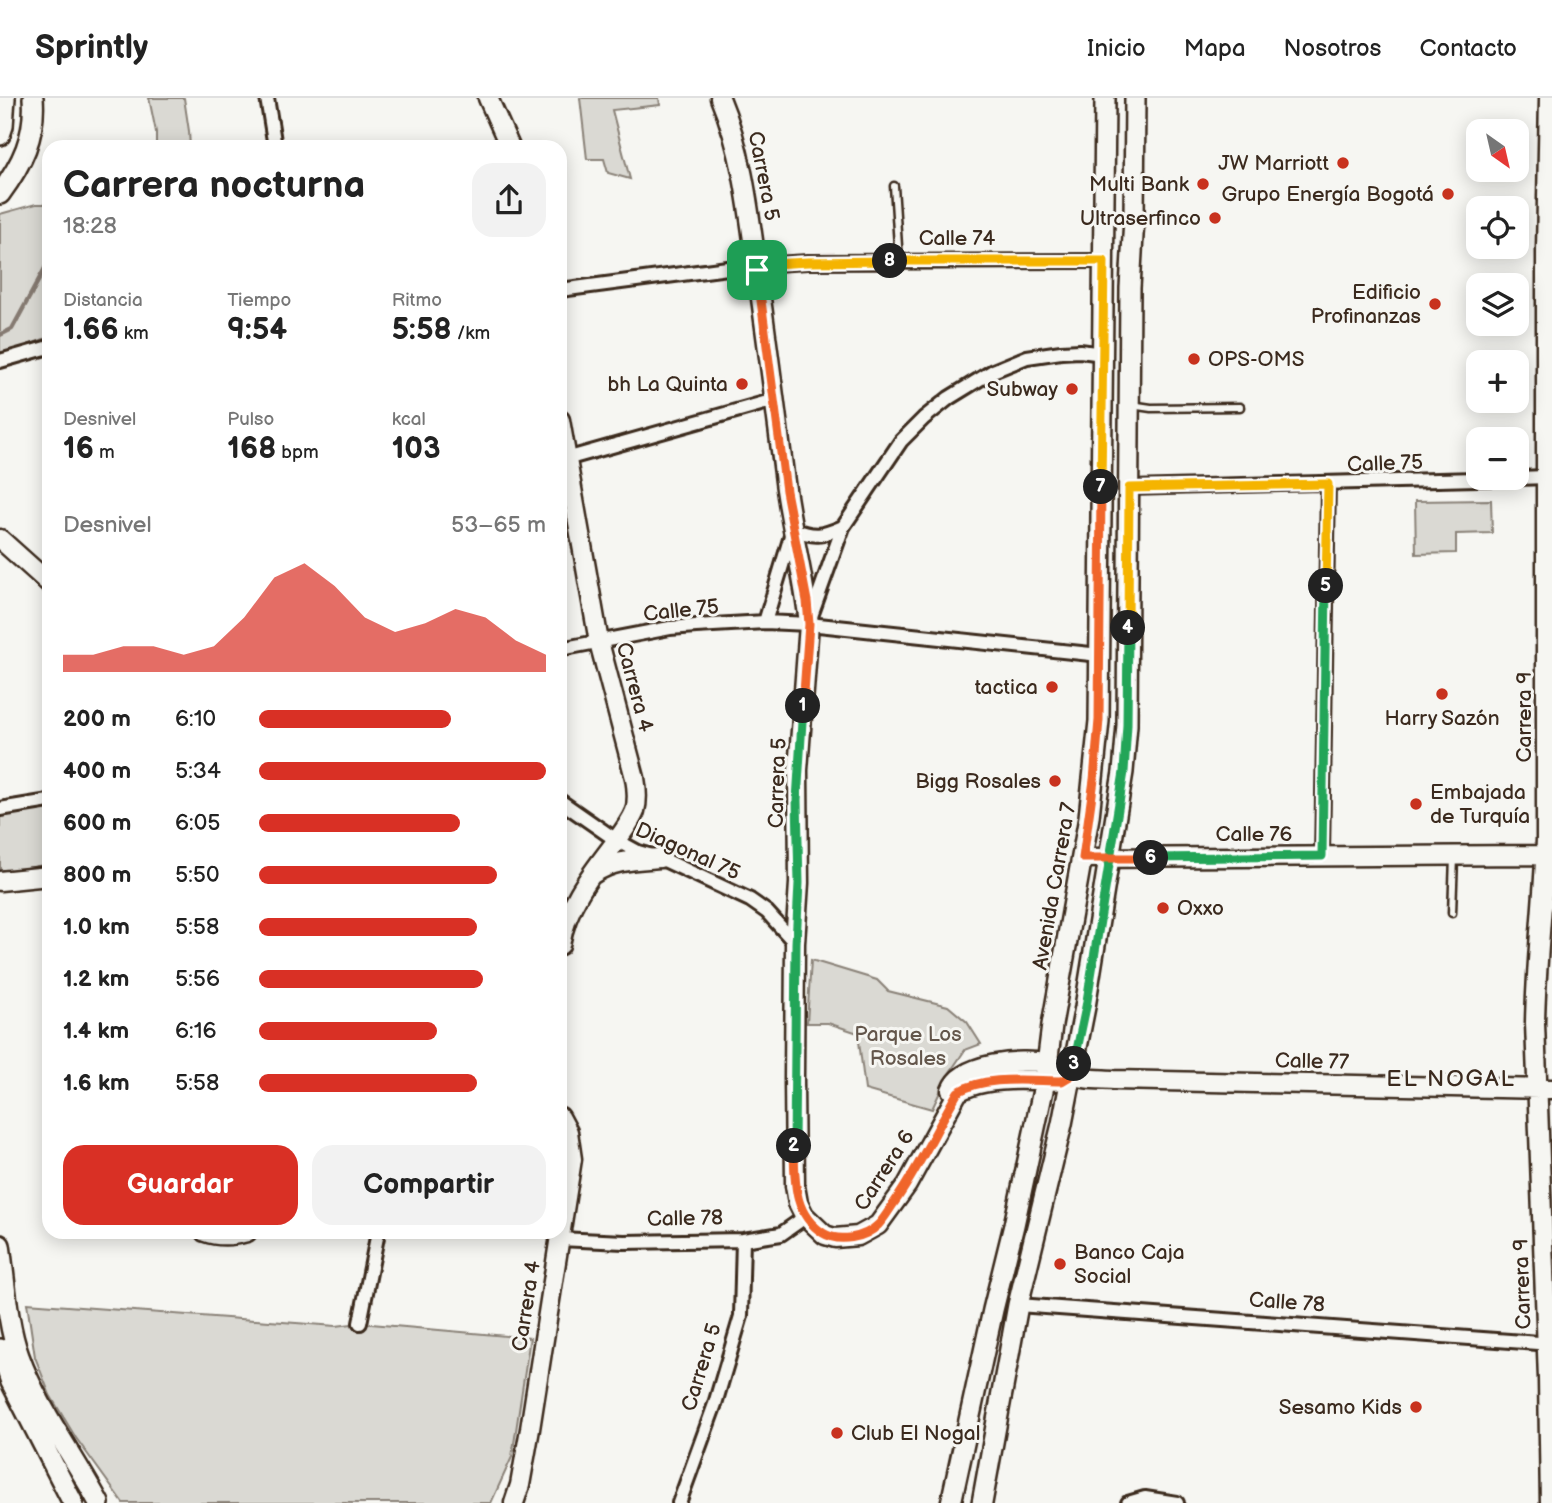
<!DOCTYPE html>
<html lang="es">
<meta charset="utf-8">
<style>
body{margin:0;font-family:"Balsamiq Sans",sans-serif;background:#f2f2f2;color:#222;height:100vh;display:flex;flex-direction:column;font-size:26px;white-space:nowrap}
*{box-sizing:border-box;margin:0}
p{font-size:23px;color:#767676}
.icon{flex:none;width:38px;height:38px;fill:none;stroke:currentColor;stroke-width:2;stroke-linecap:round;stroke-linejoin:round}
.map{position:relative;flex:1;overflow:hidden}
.panel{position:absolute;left:42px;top:42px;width:525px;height:1099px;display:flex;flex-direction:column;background:#fff;border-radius:21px;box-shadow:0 4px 18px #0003}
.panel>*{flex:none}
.needle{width:46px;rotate:146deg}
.tools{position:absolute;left:1466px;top:21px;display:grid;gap:14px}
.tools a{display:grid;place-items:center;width:63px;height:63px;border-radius:14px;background:#fff;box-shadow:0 4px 18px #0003;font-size:35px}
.pin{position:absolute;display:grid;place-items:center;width:60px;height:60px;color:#fff;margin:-30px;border-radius:14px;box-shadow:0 4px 10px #0006}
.km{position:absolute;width:35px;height:35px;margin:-18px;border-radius:50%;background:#222;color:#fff;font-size:19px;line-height:35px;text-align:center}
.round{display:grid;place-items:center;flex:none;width:74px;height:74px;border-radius:21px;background:#f2f2f2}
.headline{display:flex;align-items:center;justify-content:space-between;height:119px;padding:0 21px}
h1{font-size:38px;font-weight:700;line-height:52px}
.stats{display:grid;grid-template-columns:repeat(3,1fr);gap:10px;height:119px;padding:7px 21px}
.stats div{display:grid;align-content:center}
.stats b{font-size:30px;font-weight:700}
.stats small{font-size:19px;font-weight:400}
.stats p{font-size:19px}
.chart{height:196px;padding:14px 21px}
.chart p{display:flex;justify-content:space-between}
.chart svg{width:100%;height:126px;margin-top:7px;fill:#d93025;opacity:.7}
.action{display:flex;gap:14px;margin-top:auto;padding:14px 21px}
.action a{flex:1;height:80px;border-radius:21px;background:#d93025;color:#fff;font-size:28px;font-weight:700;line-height:80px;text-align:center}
.action a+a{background:#f2f2f2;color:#222}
ul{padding:0 21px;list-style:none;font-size:23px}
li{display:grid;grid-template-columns:112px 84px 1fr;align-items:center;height:52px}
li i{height:18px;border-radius:9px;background:#d93025}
header{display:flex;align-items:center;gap:42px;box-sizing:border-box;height:98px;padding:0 35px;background:#fff;border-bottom:2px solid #e0e0e0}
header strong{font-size:33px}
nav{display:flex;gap:38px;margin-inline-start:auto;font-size:24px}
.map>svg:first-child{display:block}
.green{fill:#dad9d3;stroke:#8a8278;stroke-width:2}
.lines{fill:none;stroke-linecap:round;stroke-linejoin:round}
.stream{stroke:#857a71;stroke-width:4.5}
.lane-casing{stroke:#3b2a1e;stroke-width:11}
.street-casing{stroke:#3b2a1e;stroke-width:18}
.secondary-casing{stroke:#3b2a1e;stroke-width:23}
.primary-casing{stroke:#3b2a1e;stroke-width:24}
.lane{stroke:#f6f6f2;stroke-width:6}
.street{stroke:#f6f6f2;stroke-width:12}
.secondary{stroke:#f6f6f2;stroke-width:18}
.primary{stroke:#f6f6f2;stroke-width:19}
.split-1-casing{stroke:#fff;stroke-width:14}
.split-2-casing{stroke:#fff;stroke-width:14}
.split-3-casing{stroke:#fff;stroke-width:14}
.split-4-casing{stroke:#fff;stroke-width:14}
.split-5-casing{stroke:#fff;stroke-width:14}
.split-6-casing{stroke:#fff;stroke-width:14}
.split-7-casing{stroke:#fff;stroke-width:14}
.split-8-casing{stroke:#fff;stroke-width:14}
.split-9-casing{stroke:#fff;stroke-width:14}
.split-1{stroke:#f0652b;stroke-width:9}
.split-2{stroke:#22a559;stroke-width:9}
.split-3{stroke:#f0652b;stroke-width:9}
.split-4{stroke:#22a559;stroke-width:9}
.split-5{stroke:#f5b400;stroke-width:9}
.split-6{stroke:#22a559;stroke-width:9}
.split-7{stroke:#f0652b;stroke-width:9}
.split-8{stroke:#f5b400;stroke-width:9}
.split-9{stroke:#f5b400;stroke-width:9}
.poi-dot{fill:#c8321e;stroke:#f6f6f2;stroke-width:2.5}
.labels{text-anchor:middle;stroke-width:6;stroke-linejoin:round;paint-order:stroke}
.poi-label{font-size:21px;fill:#3b2a1e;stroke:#f6f6f2;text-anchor:end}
.street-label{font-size:21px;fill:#3b2a1e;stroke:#f6f6f2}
.park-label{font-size:21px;fill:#63564b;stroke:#f6f6f2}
.neighbourhood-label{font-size:23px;letter-spacing:2px;fill:#3b2a1e;stroke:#f6f6f2}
</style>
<header>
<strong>Sprintly</strong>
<nav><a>Inicio</a><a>Mapa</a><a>Nosotros</a><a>Contacto</a></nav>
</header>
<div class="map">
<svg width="1552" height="1405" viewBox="0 0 1552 1405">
<rect width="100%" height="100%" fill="#f6f6f2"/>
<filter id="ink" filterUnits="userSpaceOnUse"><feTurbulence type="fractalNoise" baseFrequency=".0143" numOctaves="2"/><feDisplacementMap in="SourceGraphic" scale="14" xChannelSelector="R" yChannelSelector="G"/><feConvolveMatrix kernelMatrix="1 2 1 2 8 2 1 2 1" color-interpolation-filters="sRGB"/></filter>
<g filter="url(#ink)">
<path class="green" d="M149,0H184L189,33L190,49H156V34Z
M580,0H659L660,7L612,12L630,81L608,75L604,61H587Z
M36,106H49V239L0,258V116Z
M1491,402L1492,435L1456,436V455L1416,456L1415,403Z
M49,709V766L0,775V716Z
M811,862L877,882L888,893L948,908L967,924L981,946L965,952L948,977L932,1011L865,992L858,935L828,925H807Z
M27,1205L336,1228L360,1225L530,1240L512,1359L491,1405H123L76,1340L50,1297L35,1259Z"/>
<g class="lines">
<path class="stream" d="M0,237L12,231L49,163"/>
<defs>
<path id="lane" d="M894,88L899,163
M1131,307L1151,310L1240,309
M1452,815L1454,759"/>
<path id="street" d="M267,0L275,49
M560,192L743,168L808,164L1104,163
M0,263L49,249
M566,361L775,302
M1517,380L1547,379
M1129,390L1516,380
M810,521L843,429L901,343L924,320L949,300L993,273L1027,259L1061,254L1080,253L1103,256
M765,524L793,431C815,440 822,438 843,429
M560,551L670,530L696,528L765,524L809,526L1100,557
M560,703L616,742L638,754L660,760L750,802L767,814L795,845
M0,711L49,703
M1322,758L1328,386
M559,1141L624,1144L743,1142L781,1136L798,1124L804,1117
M1018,1207L1552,1246
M360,1225L378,1134
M679,1405L715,1306L741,1218L743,1142
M1128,1405L1145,1400L1177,1405"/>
<path id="secondary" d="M488,0L510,49
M720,0C743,55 749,113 757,172C767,242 776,313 785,384C791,431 804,478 809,526L798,672L799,785L795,845L794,981L795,1088L798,1105L804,1117L825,1137L835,1140L858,1138L878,1127L907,1087L958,994C978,982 1012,981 1034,982C1051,982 1056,986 1072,977
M1549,0L1546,151V741C1544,802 1536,863 1535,925L1548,1281L1550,1405
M560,322L599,544L635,680C637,691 638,702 635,713C630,726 619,739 611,750C588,780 566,809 560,847
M0,441L49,485
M1083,760L1552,757
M593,776C613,762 636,762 660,760
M0,783L49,778
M951,992C961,964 1021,961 1046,965C1055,966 1062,972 1070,976C1082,982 1101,981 1114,982L1552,991
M205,1134C219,1139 233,1138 247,1134
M514,1405L520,1387L530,1331L572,1061L568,1034L560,1019"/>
<path id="primary" d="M0,37L3,28L5,0
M0,96C22,66 36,38 33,0
M0,1147C5,1182 7,1226 19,1258C38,1311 73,1356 99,1405
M0,1251L11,1284L73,1405
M951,1405L993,1212L1014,1127L1045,983L1052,927L1089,719L1099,623L1105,0
M982,1405L1018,1207L1062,1026L1085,909L1123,674L1127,627L1130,190L1134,120L1135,0"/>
</defs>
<use href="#lane" class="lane-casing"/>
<use href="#street" class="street-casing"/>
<use href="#secondary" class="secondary-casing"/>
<use href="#primary" class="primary-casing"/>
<use href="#lane" class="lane"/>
<use href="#street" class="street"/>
<use href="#secondary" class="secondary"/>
<use href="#primary" class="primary"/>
</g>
</g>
<g class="lines" filter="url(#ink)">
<defs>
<path id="split-1" d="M757,172L786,393L807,503L809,526L803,608"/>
<path id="split-2" d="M794,1048L796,845L799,785L797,702L803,608"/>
<path id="split-3" d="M794,1048C795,1081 792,1115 823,1135C839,1145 865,1140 878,1127C884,1121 889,1112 894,1105C919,1070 936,1031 958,994C985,977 1031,983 1062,983L1072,977L1074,966"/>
<path id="split-4" d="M1074,966L1086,909L1124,674L1127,627L1128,530"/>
<path id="split-5" d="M1128,530L1129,390L1328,386L1326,488"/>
<path id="split-6" d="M1151,760L1322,758L1326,488"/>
<path id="split-7" d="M1101,389L1099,622L1094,682L1083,760H1151"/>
<path id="split-8" d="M890,163H1104L1101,389"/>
<path id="split-9" d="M757,172L756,167L808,164L890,163"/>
</defs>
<use href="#split-1" class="split-1-casing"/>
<use href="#split-2" class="split-2-casing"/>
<use href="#split-3" class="split-3-casing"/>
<use href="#split-4" class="split-4-casing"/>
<use href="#split-5" class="split-5-casing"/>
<use href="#split-6" class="split-6-casing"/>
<use href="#split-7" class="split-7-casing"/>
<use href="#split-8" class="split-8-casing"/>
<use href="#split-9" class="split-9-casing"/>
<use href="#split-1" class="split-1"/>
<use href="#split-2" class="split-2"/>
<use href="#split-3" class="split-3"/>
<use href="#split-4" class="split-4"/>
<use href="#split-5" class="split-5"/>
<use href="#split-6" class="split-6"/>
<use href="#split-7" class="split-7"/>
<use href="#split-8" class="split-8"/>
<use href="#split-9" class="split-9"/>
</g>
<g class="poi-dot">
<circle cx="1343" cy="65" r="7"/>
<circle cx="1203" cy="86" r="7"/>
<circle cx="1448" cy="96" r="7"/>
<circle cx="1215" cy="120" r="7"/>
<circle cx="1435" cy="206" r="7"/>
<circle cx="1194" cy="261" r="7"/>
<circle cx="742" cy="286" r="7"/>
<circle cx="1072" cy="291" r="7"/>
<circle cx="1052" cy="589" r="7"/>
<circle cx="1442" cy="596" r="7"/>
<circle cx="1055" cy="683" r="7"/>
<circle cx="1416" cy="706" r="7"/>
<circle cx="1163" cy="810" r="7"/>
<circle cx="1060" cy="1166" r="7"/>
<circle cx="1416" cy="1309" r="7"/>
<circle cx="837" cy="1335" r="7"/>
</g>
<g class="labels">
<g class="poi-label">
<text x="1329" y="72">JW Marriott</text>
<text x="1189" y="93">Multi Bank</text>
<text x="1434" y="103">Grupo Energía Bogotá</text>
<text x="1201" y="127">Ultraserfinco</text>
<text x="1421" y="201">Edificio<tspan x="1421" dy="24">Profinanzas</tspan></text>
<text x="1208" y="268" text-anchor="start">OPS-OMS</text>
<text x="728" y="293">bh La Quinta</text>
<text x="1058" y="298">Subway</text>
<text x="1038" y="596">tactica</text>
<text x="1442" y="627" text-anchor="middle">Harry Sazón</text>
<text x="1041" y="690">Bigg Rosales</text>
<text x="1430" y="701" text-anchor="start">Embajada<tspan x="1430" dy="24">de Turquía</tspan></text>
<text x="1177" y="817" text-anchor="start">Oxxo</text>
<text x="1074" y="1161" text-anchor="start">Banco Caja<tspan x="1074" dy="24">Social</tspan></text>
<text x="1402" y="1316">Sesamo Kids</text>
<text x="851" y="1342" text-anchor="start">Club El Nogal</text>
</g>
<g class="street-label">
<text transform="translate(764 78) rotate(79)" y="7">Carrera 5</text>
<text x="957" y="147">Calle 74</text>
<text transform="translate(1385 365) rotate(-2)" y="7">Calle 75</text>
<text transform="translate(681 512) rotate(-6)" y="7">Calle 75</text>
<text transform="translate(635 589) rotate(75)" y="7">Carrera 4</text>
<text transform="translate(1524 619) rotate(-90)" y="7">Carrera 9</text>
<text transform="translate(777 685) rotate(-88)" y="7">Carrera 5</text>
<text x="1254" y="743">Calle 76</text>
<text transform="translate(688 753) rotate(24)" y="7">Diagonal 75</text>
<text transform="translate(1054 788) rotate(-80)" y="7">Avenida Carrera 7</text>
<text transform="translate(1312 963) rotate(1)" y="7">Calle 77</text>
<text transform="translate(884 1072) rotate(-57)" y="7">Carrera 6</text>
<text transform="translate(685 1120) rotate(-1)" y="7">Calle 78</text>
<text transform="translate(1522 1186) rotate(-92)" y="7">Carrera 9</text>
<text transform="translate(1287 1204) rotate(4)" y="7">Calle 78</text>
<text transform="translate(526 1208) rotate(-81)" y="7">Carrera 4</text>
<text transform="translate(701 1269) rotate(-73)" y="7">Carrera 5</text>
</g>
<g class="park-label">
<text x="908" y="943">Parque Los<tspan x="908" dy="24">Rosales</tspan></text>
</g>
<g class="neighbourhood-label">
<text x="1451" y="988">EL NOGAL</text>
</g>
</g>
</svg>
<div class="tools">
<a><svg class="needle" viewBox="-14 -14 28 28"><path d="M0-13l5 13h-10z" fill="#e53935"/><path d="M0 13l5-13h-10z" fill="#767676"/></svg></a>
<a><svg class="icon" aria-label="locate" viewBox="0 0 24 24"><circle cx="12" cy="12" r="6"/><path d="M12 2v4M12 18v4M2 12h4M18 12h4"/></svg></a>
<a><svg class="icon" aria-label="layers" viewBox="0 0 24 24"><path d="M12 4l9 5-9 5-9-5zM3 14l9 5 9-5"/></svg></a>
<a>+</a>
<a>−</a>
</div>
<div class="pin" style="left:757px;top:172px;background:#1e9e55"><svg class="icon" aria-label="arrive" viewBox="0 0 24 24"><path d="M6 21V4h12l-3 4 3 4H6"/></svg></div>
<b class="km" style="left:803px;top:608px">1</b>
<b class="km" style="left:794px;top:1048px">2</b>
<b class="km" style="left:1074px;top:966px">3</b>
<b class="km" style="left:1128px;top:530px">4</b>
<b class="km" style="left:1326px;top:488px">5</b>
<b class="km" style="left:1151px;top:760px">6</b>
<b class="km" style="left:1101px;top:389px">7</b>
<b class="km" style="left:890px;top:163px">8</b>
<section class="panel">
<div class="headline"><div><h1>Carrera nocturna</h1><p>18:28</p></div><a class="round"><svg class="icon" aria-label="share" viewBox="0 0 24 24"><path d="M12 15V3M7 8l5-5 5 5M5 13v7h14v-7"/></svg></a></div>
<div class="stats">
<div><p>Distancia</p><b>1.66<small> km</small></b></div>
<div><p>Tiempo</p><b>9:54</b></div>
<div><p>Ritmo</p><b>5:58<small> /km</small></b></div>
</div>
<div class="stats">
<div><p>Desnivel</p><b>16<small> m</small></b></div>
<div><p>Pulso</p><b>168<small> bpm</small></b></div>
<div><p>kcal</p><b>103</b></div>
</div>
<div class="chart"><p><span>Desnivel</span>53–65 m</p>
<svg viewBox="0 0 160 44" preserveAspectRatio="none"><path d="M0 44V38L10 38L20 35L30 35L40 38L50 35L60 25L70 11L80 6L90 14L100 25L110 30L120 27L130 22L140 25L150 33L160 38V44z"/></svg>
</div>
<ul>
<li><b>200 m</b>6:10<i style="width:67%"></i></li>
<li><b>400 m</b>5:34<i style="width:100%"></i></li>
<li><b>600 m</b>6:05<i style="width:70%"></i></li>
<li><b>800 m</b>5:50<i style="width:83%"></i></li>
<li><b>1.0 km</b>5:58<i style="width:76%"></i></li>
<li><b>1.2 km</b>5:56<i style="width:78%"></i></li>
<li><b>1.4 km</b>6:16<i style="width:62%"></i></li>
<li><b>1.6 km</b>5:58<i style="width:76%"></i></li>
</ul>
<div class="action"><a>Guardar</a><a>Compartir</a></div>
</section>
</div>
